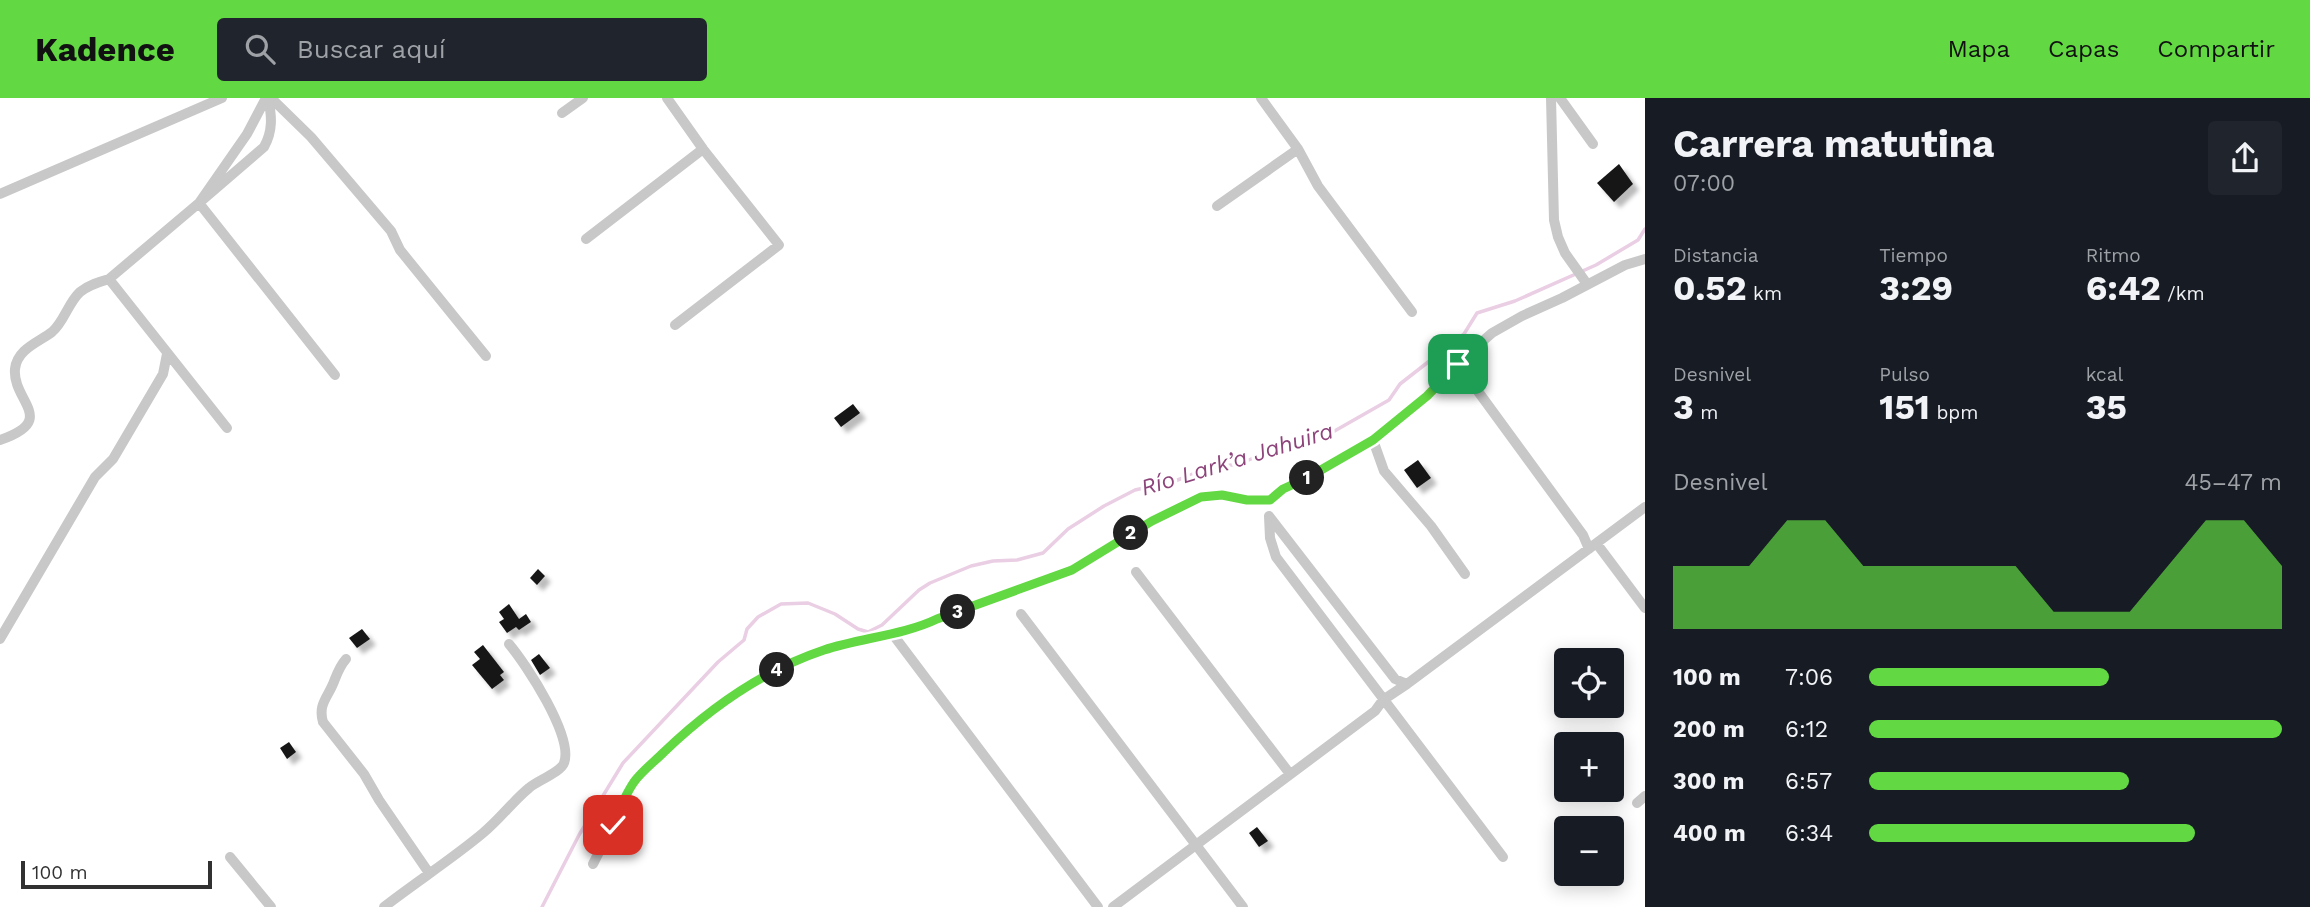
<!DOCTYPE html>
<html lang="es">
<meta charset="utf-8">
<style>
body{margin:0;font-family:"Work Sans",sans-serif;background:#20242c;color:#f1f3f6;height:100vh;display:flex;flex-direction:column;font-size:26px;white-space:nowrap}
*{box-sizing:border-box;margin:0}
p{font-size:23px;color:#9ea1a6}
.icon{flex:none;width:38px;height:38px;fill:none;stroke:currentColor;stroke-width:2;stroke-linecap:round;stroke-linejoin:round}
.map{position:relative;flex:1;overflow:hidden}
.drawer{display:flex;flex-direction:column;background:#171b24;width:665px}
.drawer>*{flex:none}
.tools{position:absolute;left:1554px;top:550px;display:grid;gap:14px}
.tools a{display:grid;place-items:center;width:70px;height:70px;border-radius:7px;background:#171b24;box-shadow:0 4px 18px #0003;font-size:35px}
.scale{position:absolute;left:21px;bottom:18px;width:191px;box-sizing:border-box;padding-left:7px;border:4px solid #313131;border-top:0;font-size:19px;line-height:24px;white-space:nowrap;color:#313131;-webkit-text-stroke:5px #fff;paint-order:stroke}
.pin{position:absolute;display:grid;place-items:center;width:60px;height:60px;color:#fff;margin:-30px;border-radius:14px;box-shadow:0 4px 10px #0006}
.km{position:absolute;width:35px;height:35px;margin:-18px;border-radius:50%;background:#222;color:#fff;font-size:19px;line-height:35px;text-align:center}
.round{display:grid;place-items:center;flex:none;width:74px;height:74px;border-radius:7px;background:#20242c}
.overview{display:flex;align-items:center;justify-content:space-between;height:119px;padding:0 28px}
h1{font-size:38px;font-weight:700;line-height:52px}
.metrics{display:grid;grid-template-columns:repeat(3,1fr);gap:10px;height:119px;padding:7px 28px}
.metrics div{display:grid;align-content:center}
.metrics b{font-size:35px;font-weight:700}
.metrics small{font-size:19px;font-weight:400}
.metrics p{font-size:19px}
.chart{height:196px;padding:14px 28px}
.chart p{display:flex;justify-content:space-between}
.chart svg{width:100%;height:126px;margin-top:7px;fill:#62d842;opacity:.7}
ul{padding:0 28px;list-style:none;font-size:23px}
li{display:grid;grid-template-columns:112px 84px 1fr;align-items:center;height:52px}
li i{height:18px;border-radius:9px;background:#62d842}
header{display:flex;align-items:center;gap:42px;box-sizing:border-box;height:98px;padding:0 35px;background:#62d842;color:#111}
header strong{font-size:33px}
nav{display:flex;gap:38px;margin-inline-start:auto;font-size:24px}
.search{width:490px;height:63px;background:#20242c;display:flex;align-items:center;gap:18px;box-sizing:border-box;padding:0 24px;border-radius:7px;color:#9ea1a6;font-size:26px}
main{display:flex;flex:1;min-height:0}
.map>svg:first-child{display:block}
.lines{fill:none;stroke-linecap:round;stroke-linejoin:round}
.stream{stroke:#eacee3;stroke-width:3.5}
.building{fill:#181818;filter:url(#shadow)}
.minor{stroke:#c8c8c8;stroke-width:10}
.route-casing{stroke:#fff;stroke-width:14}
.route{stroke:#62d842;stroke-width:9}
.labels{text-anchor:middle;stroke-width:7;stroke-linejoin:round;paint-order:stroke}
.water-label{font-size:23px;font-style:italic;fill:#8d447b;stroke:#fff}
</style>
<header>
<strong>Kadence</strong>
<div class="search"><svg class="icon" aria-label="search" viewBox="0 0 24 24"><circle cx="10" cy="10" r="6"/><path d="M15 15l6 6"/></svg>Buscar aquí</div>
<nav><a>Mapa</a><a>Capas</a><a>Compartir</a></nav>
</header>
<main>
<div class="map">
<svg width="1645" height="809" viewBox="0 0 1645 809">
<defs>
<filter id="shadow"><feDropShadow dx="6" dy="6" stdDeviation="2" flood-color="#0004"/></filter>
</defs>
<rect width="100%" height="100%" fill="#fff"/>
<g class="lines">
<path class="stream" d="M542,809L579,737L623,665L718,564L744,542L747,531L758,519L781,506L808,505L835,516L858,531L868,534L882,527L919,492L930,485L971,468L993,463L1017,462L1043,455L1068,431L1104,408L1135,392L1175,383L1209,370L1239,366L1268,354L1331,335L1389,302L1400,286L1464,236L1477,215L1515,203L1596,167L1638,142L1645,131"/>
</g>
<path class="building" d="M1619,66L1633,86L1614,104L1597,85Z
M853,306L860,315L841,329L834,320Z
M1418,362L1431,380L1417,390L1404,372Z
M538,471L545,478L537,487L530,480Z
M509,506L519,521L526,516L531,524L519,532L516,529L507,535L499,524L504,521L499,514Z
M362,531L370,541L357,550L349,540Z
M483,547L504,574L500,577L504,582L492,591L472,567L480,561L474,554Z
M539,556L550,570L540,577L531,562Z
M289,644L296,654L287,661L280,650Z
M1257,729L1268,743L1259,749L1249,735Z"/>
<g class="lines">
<path class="minor" d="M268,0C272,18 273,33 264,49L199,105L335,277
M271,0L311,39L391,133L400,152L486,258
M667,0L703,51L779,147L675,227
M1261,0L1298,51L1318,88L1412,214
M1551,0L1554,122L1558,139L1565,155L1587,186
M1560,0L1593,46
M562,15L583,0
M0,96L222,0
M1217,108L1298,51
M586,141L703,51
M109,181L227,330
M1458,266L1583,437L1589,451
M0,342C59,322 12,303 15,271C17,251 39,244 52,234C64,224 68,205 80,194C89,187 99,184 109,181L199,105L247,36L266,0
M1269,418L1395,581L1407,586L1645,409
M1269,418L1270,440L1276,459L1503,759
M1597,446L1645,510
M1136,474L1290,676
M1465,476L1431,428L1384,373L1373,342L1427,298L1468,256L1492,235L1522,218L1562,200L1625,167L1645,161
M1021,516L1243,809
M891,534L1098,809
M0,541L95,379L113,361L163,276L167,256
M346,561C339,569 337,576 333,586C327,600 318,607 323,624L364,676L379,702L429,775
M1637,705L1645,698
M230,759L271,809
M593,766L636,681L680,638L727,601L763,579L808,557L900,532L918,530L937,521L1072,472L1152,423L1201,399L1222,397L1247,403L1270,402L1283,391L1307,380L1373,342
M384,809C416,784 452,761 483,735C500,721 513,703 529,690C537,683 561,674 564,665C574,639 526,566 509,546
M1113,809L1375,613L1383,602L1407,586"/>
</g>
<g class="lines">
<defs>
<path id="route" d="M613,727C619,712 625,697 634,684C642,673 654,664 664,654C710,610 764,572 824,552C860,540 904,537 937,521L1072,472L1152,423L1201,399L1222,397L1247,402H1270L1283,391L1307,380L1373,342L1427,298L1458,266"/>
</defs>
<use href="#route" class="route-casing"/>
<use href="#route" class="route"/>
</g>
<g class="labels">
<g class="water-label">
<text transform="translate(1237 361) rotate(-17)" y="8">Río Lark’a Jahuira</text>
</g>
</g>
</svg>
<div class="tools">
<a><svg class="icon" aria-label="locate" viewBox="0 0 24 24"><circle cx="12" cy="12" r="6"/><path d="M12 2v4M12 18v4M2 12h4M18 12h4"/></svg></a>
<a>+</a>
<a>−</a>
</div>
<div class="scale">100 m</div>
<div class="pin" style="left:1458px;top:266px;background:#1e9e55"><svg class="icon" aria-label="arrive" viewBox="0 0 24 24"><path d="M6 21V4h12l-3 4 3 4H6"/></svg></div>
<div class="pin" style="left:613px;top:727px;background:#d93025"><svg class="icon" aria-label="check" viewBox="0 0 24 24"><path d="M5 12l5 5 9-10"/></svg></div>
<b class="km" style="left:1307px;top:380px">1</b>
<b class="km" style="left:1131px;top:435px">2</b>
<b class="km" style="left:958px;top:514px">3</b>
<b class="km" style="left:777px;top:572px">4</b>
</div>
<section class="drawer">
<div class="overview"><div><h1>Carrera matutina</h1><p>07:00</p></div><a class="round"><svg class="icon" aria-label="share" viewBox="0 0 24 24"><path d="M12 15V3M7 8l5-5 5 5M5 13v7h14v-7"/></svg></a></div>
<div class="metrics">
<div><p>Distancia</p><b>0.52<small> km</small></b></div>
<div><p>Tiempo</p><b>3:29</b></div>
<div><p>Ritmo</p><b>6:42<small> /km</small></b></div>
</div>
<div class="metrics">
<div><p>Desnivel</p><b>3<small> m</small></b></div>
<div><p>Pulso</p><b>151<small> bpm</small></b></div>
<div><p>kcal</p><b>35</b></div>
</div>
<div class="chart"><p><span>Desnivel</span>45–47 m</p>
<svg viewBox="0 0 160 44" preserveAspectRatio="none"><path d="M0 44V22L10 22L20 22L30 6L40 6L50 22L60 22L70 22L80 22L90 22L100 38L110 38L120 38L130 22L140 6L150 6L160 22V44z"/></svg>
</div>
<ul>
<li><b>100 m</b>7:06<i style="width:58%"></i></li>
<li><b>200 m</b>6:12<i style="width:100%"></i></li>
<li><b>300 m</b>6:57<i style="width:63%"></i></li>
<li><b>400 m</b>6:34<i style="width:79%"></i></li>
</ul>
</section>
</main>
